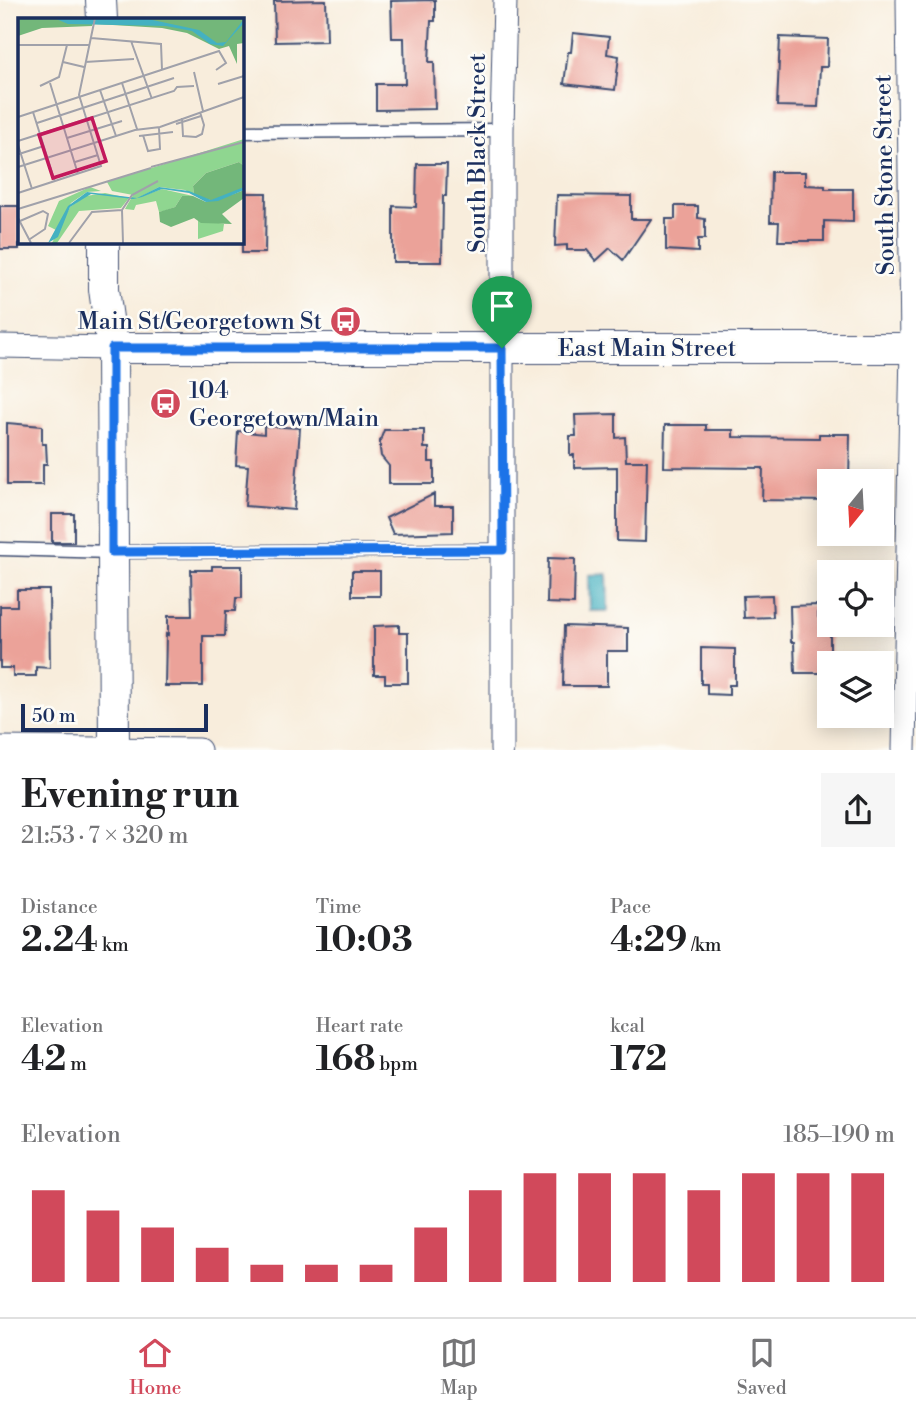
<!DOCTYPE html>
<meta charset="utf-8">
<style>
body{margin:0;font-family:"Libre Bodoni",serif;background:#f6f6f6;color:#202124;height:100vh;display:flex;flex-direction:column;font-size:26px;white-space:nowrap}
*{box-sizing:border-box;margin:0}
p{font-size:23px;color:#757577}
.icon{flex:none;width:38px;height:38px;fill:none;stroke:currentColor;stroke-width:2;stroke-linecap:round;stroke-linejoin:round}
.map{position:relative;height:750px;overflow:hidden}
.sheet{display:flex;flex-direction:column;background:#fff;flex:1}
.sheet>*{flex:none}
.needle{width:46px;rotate:198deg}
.buttons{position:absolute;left:817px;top:469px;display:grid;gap:14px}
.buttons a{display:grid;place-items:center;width:77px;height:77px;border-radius:0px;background:#fff;box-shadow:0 4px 18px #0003;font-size:35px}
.scale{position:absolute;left:21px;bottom:18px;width:187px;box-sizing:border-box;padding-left:7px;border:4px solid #1b2f5e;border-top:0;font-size:19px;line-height:24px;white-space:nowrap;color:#1b2f5e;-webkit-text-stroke:5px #fdfcf7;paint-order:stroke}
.pin{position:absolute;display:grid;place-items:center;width:60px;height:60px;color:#fff;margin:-72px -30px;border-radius:50% 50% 50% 0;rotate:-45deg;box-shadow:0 0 7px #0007}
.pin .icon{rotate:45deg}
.round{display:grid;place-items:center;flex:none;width:74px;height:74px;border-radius:0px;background:#f6f6f6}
.overview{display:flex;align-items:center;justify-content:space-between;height:119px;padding:0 21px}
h1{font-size:38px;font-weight:700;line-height:52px}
.stats{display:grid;grid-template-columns:repeat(3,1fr);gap:10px;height:119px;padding:7px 21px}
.stats div{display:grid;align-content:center}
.stats b{font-size:35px;font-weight:700}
.stats small{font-size:19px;font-weight:400}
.stats p{font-size:19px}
.chart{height:196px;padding:14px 21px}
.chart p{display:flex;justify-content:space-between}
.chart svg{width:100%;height:126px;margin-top:7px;stroke:#d1495b;stroke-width:6}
.menu{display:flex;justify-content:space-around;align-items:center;height:98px;border-top:2px solid #e0e0e0;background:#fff;font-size:19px;color:#757577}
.menu a{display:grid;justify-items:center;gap:4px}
.menu .selected{color:#d1495b}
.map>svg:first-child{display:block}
.water{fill:#44b1c1;stroke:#307090;stroke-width:2}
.building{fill:#eba299}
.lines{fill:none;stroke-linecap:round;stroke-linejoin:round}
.service-casing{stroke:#3c4c71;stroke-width:15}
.minor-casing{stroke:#3c4c71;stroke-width:25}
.tertiary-casing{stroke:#3c4c71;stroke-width:32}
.service{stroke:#fff;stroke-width:12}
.minor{stroke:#fff;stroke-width:23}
.tertiary{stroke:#fff;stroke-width:30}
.route-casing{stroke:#fff;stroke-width:14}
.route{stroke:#1a73e8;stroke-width:9}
.labels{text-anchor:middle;stroke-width:5;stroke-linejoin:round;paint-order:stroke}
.street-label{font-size:24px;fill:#1b2f5e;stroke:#fdfcf7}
.poi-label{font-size:24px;fill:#1b2f5e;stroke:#fdfcf7;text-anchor:end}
.inset-road{fill:none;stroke:#a0a1aa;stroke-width:2}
.view{fill:#c2185b;fill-opacity:0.15;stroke:#c2185b;stroke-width:3.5}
.inset-edge{fill:none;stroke:#1b2f5e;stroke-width:3.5}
</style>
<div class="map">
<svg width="916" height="750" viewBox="0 0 916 750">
<rect width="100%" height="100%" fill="#fdfcf7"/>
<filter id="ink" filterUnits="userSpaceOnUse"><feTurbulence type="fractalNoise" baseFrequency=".0143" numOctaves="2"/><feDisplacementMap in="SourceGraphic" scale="14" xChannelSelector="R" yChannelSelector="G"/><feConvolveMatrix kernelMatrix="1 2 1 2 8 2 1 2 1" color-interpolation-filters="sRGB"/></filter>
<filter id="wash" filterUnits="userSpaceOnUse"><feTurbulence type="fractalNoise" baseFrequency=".00686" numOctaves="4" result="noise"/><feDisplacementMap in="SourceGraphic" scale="28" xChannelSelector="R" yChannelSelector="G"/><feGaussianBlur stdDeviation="1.57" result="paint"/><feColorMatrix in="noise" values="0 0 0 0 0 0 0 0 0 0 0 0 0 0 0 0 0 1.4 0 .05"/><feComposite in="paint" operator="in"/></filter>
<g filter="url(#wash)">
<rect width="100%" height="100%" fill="#f8eddc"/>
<path class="water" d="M607,574L608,611H590L589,575Z"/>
<g id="blocks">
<path class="building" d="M326,0L327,41L275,42L274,1Z
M435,0V21H431L429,62H434L435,109L376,110V84H405L404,38H392L391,1Z
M573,33L609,37L607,54L619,56L615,90L564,84L568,52H571Z
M780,37L828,39L827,67H820L818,107L777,106Z
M417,164H447L446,196H443L442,262H393V206L416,207Z
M771,172H805V185L825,186V189H853V222L824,221V241H778L779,222H770Z
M242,193H266L265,253H242Z
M557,195L631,196V219H651L623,260L610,248L596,261L587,250H567V245L555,246Z
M0,206H19V249H0Z
M675,206H698V218L705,219V239H698V252L666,250V219H675Z
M616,414V438L625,437L626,461H647L645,542L617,541V467L574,468V455H570V436H576L575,415Z
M7,423L42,426V444H46L47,464H43V485H7Z
M665,425H706V430H733V437L819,438V434H850L849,481H830V501L762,500L763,468L664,467Z
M264,426L300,428L294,510L245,506L248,466L236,465L238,431L264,434Z
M384,430H424V448H429V462H434V484H389V466L381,456L380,449V441Z
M434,494V506H453V532L393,534L386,518Z
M52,514H74V542H52Z
M548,558L575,559L574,604L547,603Z
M212,566H242V598H236L235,611H226L225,636H203V686H165L166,634L168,635V616H192L191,570H212Z
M352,571H380V596H352Z
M17,590H49L50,668L36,667V676H13V668H0V606H17Z
M772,595L773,617L744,618L743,596Z
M818,605V617H830V673H795L794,642H791L790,606Z
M399,625V633H408V683H385V675H374V626Z
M564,626L628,628V651H607V686H563Z
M701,648L735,649V685H729V695L707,694V684H701Z"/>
</g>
</g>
<g filter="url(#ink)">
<use href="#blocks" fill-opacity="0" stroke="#3c4c71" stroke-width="2"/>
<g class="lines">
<defs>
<path id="service" d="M242,132L502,130
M0,549L112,552L503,550"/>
<path id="minor" d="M0,346L112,348
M0,748L199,750
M502,750V130L505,0
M904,750L912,348L908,0"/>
<path id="tertiary" d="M101,0L102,19
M104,242V289L112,348L114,750
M112,348H916"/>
</defs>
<use href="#service" class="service-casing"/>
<use href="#minor" class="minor-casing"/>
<use href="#tertiary" class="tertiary-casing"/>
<use href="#service" class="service"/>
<use href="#minor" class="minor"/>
<use href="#tertiary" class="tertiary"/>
</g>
</g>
<g class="lines" filter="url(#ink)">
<defs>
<path id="route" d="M112,348H502L503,550L112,552Z"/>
</defs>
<use href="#route" class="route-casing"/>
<use href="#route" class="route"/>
</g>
<defs>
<symbol id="bus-disc" viewBox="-11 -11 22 22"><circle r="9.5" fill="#d1495b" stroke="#fdfcf7"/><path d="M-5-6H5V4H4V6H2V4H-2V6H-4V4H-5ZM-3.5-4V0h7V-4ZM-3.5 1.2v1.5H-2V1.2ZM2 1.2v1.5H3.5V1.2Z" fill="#fff"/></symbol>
</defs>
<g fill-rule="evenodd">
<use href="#bus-disc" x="328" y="304" width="35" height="35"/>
<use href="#bus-disc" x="148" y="386" width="35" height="35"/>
</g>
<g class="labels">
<g class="street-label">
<text transform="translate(477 153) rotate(-90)" y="8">South Black Street</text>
<text transform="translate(884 175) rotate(-91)" y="8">South Stone Street</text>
<text x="647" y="356">East Main Street</text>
</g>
<g class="poi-label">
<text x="322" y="329">Main St/Georgetown St</text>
<text x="189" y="398" text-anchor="start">104<tspan x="189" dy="28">Georgetown/Main</tspan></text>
</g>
</g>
<g transform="translate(18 18)">
<rect width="226" height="226" fill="#f8eddc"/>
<path d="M226,121V148L221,144L188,155L175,168L176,177L167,172L141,169L122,179L144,171L175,178H164L157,189L146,193L141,194L138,183L118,187L116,192L107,191L115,177L94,173L89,164ZM72,169L83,173L69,174L53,185L40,213L30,208L41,183ZM87,175L111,180L103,190L61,193L39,225H34L52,189L68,178ZM180,201L206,206L205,213L180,221Z" fill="#8fd690"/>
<path d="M76,0L74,8L24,10L0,18V1ZM79,0H226V25L219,26V46L211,28L201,31L169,15L144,10L78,6ZM221,144L226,148V169L213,177L226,172V180L204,196L214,206L183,205L176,200L153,209L142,204L141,194L157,189L164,178H175L188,184L192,182L176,177L175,168L188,155Z" fill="#73b77a"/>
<path d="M36,0L130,1L181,12L199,25L208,24L226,1V5L205,28L192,26L174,13L148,8L50,6ZM141,169L171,173L193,182L226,169V172L200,183L188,184L171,175L144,171L124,179L115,181L73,176L52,189L40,219L30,225L50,188L69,174L119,180Z" fill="#44b1c1"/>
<path class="inset-road" d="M73,20L143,26L144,52M113,23L134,81M0,27H71M45,44L66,49M67,44L116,41M176,54L185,93M32,65L60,156M104,65L119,111M200,66L226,58M22,68L41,59L49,27M82,72L98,118M15,94L37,164M0,99L201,33L208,45L198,52M164,100L165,118L178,119L184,116L186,107L182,94M19,105L156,60M158,106L183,98M125,117L130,133L142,131L141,110M121,118L155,114M49,120L104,103M0,123L156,73L159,69L176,68M0,127L14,171M1,136L26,128M57,144L80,137M0,149L117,112L142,109L226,79M133,149L226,124M0,175L83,148L61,77L77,0M0,191L133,150M104,192L114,177L140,163M104,192L105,225M0,200L13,225M2,203L25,193L30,196L27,211L12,221M51,225L74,194L104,192"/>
<path class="view" d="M74,100L88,143L35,160L21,117Z"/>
<rect width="226" height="226" class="inset-edge"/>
</g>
</svg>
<div class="buttons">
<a><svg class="needle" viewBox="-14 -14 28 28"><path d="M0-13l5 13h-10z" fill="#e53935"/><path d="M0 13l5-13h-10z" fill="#757577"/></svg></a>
<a><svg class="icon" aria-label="locate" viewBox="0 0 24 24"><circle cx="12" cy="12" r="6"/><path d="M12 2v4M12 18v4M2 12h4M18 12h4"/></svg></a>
<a><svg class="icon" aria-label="layers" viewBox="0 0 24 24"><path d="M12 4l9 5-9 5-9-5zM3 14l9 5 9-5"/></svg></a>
</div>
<div class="scale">50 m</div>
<div class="pin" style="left:502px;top:348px;background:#1e9e55"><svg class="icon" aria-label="arrive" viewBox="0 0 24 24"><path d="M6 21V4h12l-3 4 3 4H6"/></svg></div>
</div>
<section class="sheet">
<div class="overview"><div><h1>Evening run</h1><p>21:53 · 7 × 320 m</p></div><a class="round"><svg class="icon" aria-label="share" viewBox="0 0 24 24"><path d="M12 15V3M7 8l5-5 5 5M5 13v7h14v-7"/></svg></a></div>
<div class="stats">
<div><p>Distance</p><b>2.24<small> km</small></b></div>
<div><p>Time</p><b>10:03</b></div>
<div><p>Pace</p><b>4:29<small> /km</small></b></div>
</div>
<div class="stats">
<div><p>Elevation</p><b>42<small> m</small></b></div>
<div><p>Heart rate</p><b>168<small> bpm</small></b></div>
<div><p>kcal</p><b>172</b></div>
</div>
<div class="chart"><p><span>Elevation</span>185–190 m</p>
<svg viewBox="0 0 160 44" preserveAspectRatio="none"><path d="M5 44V12M15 44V19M25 44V25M35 44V32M45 44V38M55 44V38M65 44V38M75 44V25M85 44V12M95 44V6M105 44V6M115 44V6M125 44V12M135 44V6M145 44V6M155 44V6"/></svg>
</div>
</section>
<nav class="menu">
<a class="selected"><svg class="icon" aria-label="home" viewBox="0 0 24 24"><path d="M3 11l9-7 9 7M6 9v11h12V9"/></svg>Home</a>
<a><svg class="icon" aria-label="map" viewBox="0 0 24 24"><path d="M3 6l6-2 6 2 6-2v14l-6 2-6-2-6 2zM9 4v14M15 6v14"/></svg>Map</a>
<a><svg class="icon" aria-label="saved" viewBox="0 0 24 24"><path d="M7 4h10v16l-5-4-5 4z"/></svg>Saved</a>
</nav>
